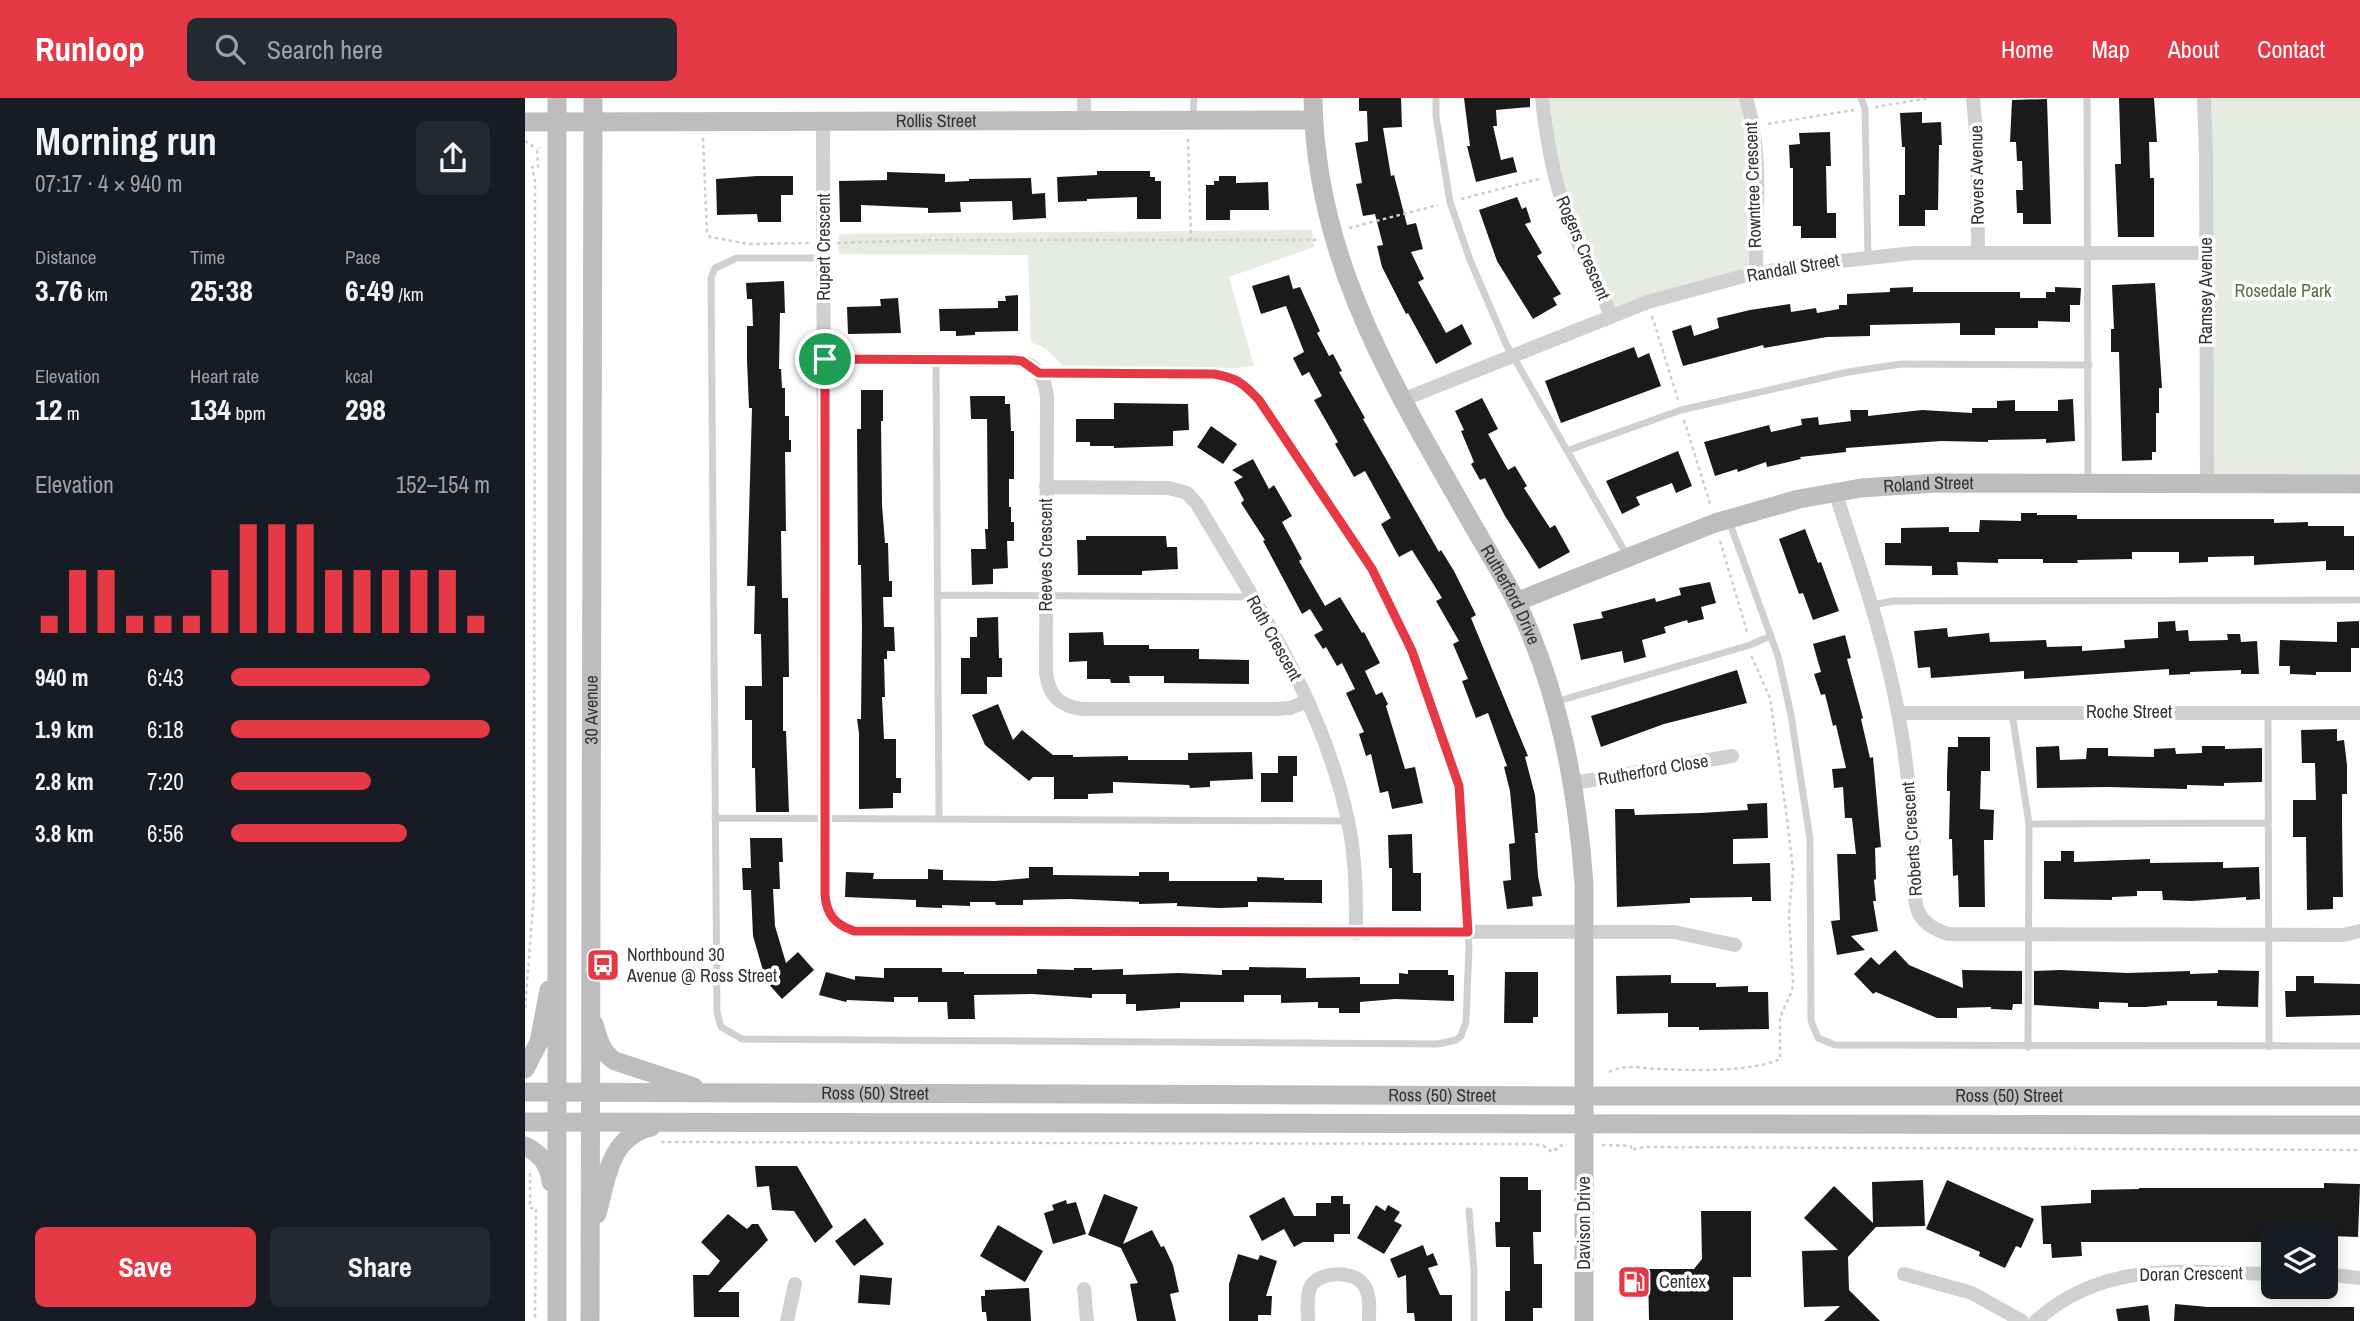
<!DOCTYPE html>
<meta charset="utf-8">
<style>
body{margin:0;font-family:"Archivo Narrow",sans-serif;background:#242831;color:#f1f3f6;height:100vh;display:flex;flex-direction:column;font-size:26px;white-space:nowrap}
*{box-sizing:border-box;margin:0}
p{font-size:23px;color:#9ea1a6}
.icon{flex:none;width:38px;height:38px;fill:none;stroke:currentColor;stroke-width:2;stroke-linecap:round;stroke-linejoin:round}
.map{position:relative;flex:1;overflow:hidden}
.side{display:flex;flex-direction:column;background:#171b24;width:525px}
.side>*{flex:none}
.fabs{position:absolute;left:1736px;top:1124px;display:grid;gap:14px}
.fabs a{display:grid;place-items:center;width:77px;height:77px;border-radius:10px;background:#171b24;box-shadow:0 4px 18px #0003;font-size:35px}
.pin{position:absolute;display:grid;place-items:center;width:60px;height:60px;color:#fff;margin:-30px;border:4px solid #fff;border-radius:50%;box-shadow:0 2px 7px #0007}
.round{display:grid;place-items:center;flex:none;width:74px;height:74px;border-radius:10px;background:#242831}
.overview{display:flex;align-items:center;justify-content:space-between;height:119px;padding:0 35px}
h1{font-size:38px;font-weight:700;line-height:52px}
.metrics{display:grid;grid-template-columns:repeat(3,1fr);gap:10px;height:119px;padding:7px 35px}
.metrics div{display:grid;align-content:center}
.metrics b{font-size:30px;font-weight:700}
.metrics small{font-size:19px;font-weight:400}
.metrics p{font-size:19px}
.chart{height:196px;padding:14px 35px}
.chart p{display:flex;justify-content:space-between}
.chart svg{width:100%;height:126px;margin-top:7px;stroke:#e63946;stroke-width:6}
.cta{display:flex;gap:14px;margin-top:auto;padding:14px 35px}
.cta a{flex:1;height:80px;border-radius:10px;background:#e63946;color:#fff;font-size:28px;font-weight:700;line-height:80px;text-align:center}
.cta a+a{background:#242831;color:#f1f3f6}
ul{padding:0 35px;list-style:none;font-size:23px}
li{display:grid;grid-template-columns:112px 84px 1fr;align-items:center;height:52px}
li i{height:18px;border-radius:9px;background:#e63946}
header{display:flex;align-items:center;gap:42px;box-sizing:border-box;height:98px;padding:0 35px;background:#e63946;color:#fff}
header strong{font-size:33px}
nav{display:flex;gap:38px;margin-inline-start:auto;font-size:24px}
.search{width:490px;height:63px;background:#242831;display:flex;align-items:center;gap:18px;box-sizing:border-box;padding:0 24px;border-radius:10px;color:#9ea1a6;font-size:26px}
main{display:flex;flex:1;min-height:0}
.map>svg:first-child{display:block}
.green{fill:#e6ecdf}
.building{fill:#1a1a1a}
.lines{fill:none;stroke-linecap:round;stroke-linejoin:round}
.path{stroke:#cdcdcd;stroke-width:2.5;stroke-dasharray:3.5 3.5;stroke-linecap:butt}
.lane{stroke:#d0d0d0;stroke-width:7}
.street{stroke:#d0d0d0;stroke-width:14}
.secondary{stroke:#bdbdbd;stroke-width:19}
.route-casing{stroke:#fff;stroke-width:14}
.route{stroke:#e63946;stroke-width:9}
.labels{text-anchor:middle;stroke-width:7;stroke-linejoin:round;paint-order:stroke}
.street-label{font-size:18px;fill:#333;stroke:#fff}
.park-label{font-size:18px;fill:#56703f;stroke:#fff}
.poi-label{font-size:18px;fill:#333;stroke:#fff;text-anchor:start}
</style>
<header>
<strong>Runloop</strong>
<div class="search"><svg class="icon" aria-label="search" viewBox="0 0 24 24"><circle cx="10" cy="10" r="6"/><path d="M15 15l6 6"/></svg>Search here</div>
<nav><a>Home</a><a>Map</a><a>About</a><a>Contact</a></nav>
</header>
<main>
<section class="side">
<div class="overview"><div><h1>Morning run</h1><p>07:17 · 4 × 940 m</p></div><a class="round"><svg class="icon" aria-label="share" viewBox="0 0 24 24"><path d="M12 15V3M7 8l5-5 5 5M5 13v7h14v-7"/></svg></a></div>
<div class="metrics">
<div><p>Distance</p><b>3.76<small> km</small></b></div>
<div><p>Time</p><b>25:38</b></div>
<div><p>Pace</p><b>6:49<small> /km</small></b></div>
</div>
<div class="metrics">
<div><p>Elevation</p><b>12<small> m</small></b></div>
<div><p>Heart rate</p><b>134<small> bpm</small></b></div>
<div><p>kcal</p><b>298</b></div>
</div>
<div class="chart"><p><span>Elevation</span>152–154 m</p>
<svg viewBox="0 0 160 44" preserveAspectRatio="none"><path d="M5 44V38M15 44V22M25 44V22M35 44V38M45 44V38M55 44V38M65 44V22M75 44V6M85 44V6M95 44V6M105 44V22M115 44V22M125 44V22M135 44V22M145 44V22M155 44V38"/></svg>
</div>
<ul>
<li><b>940 m</b>6:43<i style="width:77%"></i></li>
<li><b>1.9 km</b>6:18<i style="width:100%"></i></li>
<li><b>2.8 km</b>7:20<i style="width:54%"></i></li>
<li><b>3.8 km</b>6:56<i style="width:68%"></i></li>
</ul>
<div class="cta"><a>Save</a><a>Share</a></div>
</section>
<div class="map">
<svg width="1835" height="1223" viewBox="0 0 1835 1223">
<rect width="100%" height="100%" fill="#fff"/>
<path class="green" d="M1017,0H1221L1231,175L1086,218L1051,139Z
M1679,0H1835V386L1682,385Z
M787,132L789,149L704,179L729,268L711,270L538,268L521,251L506,244L503,157L314,156V136Z"/>
<path class="building" d="M834,0H876L877,29L858,30L866,78L869,77L882,127L891,125L898,151L886,154L899,181L893,184L921,235L937,226L947,246L911,266L883,215L881,216L857,169L852,148L858,147L850,116L838,118L831,86L837,85L830,45L843,43L842,13H834Z
M939,0H1005V9L971,12L972,28H968L976,62L988,59L992,74L951,84L942,48H945Z
M1594,0H1629L1632,44H1624L1625,80H1629V139H1593L1590,66H1596Z
M1522,1L1526,126H1498V115H1492L1491,92H1498L1497,63H1492L1491,44H1485L1487,2Z
M1397,14V25L1416,24L1417,47H1414L1413,112H1400V128H1374V97H1380V49H1377L1375,15Z
M1305,34L1306,68H1301L1302,115H1311V140H1276V128H1268V70H1265L1264,47L1275,46L1274,35Z
M572,73H625V79H630V83H636V121H612V99L562,101V103L533,104L532,79L572,77Z
M362,74L420,76V84L444,83V81L506,80L507,96L520,95L521,120L488,122L487,103L435,104L436,114L403,115V110L336,107V124H315L314,83L362,82Z
M232,78H268V97H256V124H233L232,116L192,117L191,81Z
M694,78H711V85L743,84L744,112H705V122H681V87H689V83H694Z
M992,99L997,111L1001,109L1006,124L1000,126L1017,155L1012,158L1036,196L1028,200L1032,207L1008,221L972,163L954,112Z
M764,177L768,191L775,189L795,233L792,235L804,258L808,256L817,273L814,274L840,320L838,321L914,454L916,452L929,473L951,517L946,520L1003,658L1000,659L1010,697L1013,735H1010L1013,778L1017,798L1007,799L1008,808L982,811L978,783L986,782L984,746L990,745L985,693L979,669L982,668L963,615L951,620L937,583L943,581L928,546L934,543L911,503L917,500L887,452L874,459L856,426L866,420L840,373L829,379L810,346L813,344L789,302L797,298L784,274L777,278L768,260L779,254L761,208L736,216L727,188Z
M259,183L260,215H255L254,271H256L257,290H260V318H264V342H266V354H260L261,433H256L257,500H263L264,579H258V633H261L264,714H231L230,670H227V622H220V588H237L236,536H229L230,488H222L227,310H224L222,262V228H228L227,201H222L221,185Z
M1630,185L1637,290H1634V315H1631V354H1627V362L1597,363L1594,254H1586V231H1589L1587,187Z
M1388,189V194H1495V200H1521V194H1530V189L1556,190L1555,207H1545V224L1513,223V230H1470V237H1435V225L1345,227V238L1302,239L1239,250L1238,247L1158,268L1147,233L1166,227L1169,238L1194,230L1192,220L1225,212L1265,206L1266,214L1291,210L1292,215L1314,211V207H1322V196L1365,194V190Z
M493,197V233L450,234V237L431,238V233H415L414,211L473,210V203H481L480,198Z
M373,200L376,235L323,236L322,209L356,208L355,201Z
M1109,249L1113,260L1124,255L1136,288L1036,325L1020,283Z
M336,292H358V323H356L357,407L360,445H363L364,483H367V499H358L359,529H369L370,553H362V561H359L360,599H357L359,641H371V680H376V695H368V710L334,711V635L332,621H336L337,529L336,467H333L332,331H336Z
M445,298H480V306H485L486,333H489V381H484V409H486V424H489V443H482L483,470L468,471V486L447,487L446,451H461L460,431H463L462,321H446Z
M957,300L973,331L963,336L983,372L990,368L1002,388L999,390L1025,430L1030,427L1045,454L1014,471L980,418L960,380L955,382L946,366L949,364L936,333L939,332L930,313Z
M1548,301L1550,343L1521,345V341L1463,342V344L1416,343L1321,350V354L1275,359L1276,361L1242,369L1241,364L1213,374L1212,371L1190,378L1179,344L1244,327L1246,334L1277,327L1276,321L1293,319L1294,327L1326,323L1325,312H1343V318L1397,312L1447,315V310H1472V303L1490,302V313H1533V302Z
M589,305L663,306L664,332L648,333V348L589,350V348H565V344H551V321H589Z
M686,328L712,346L698,366L672,349Z
M1153,353L1167,388L1151,395L1147,385L1111,399L1115,407L1097,416L1081,383Z
M728,361L744,391L749,387L767,418L757,424L777,461L774,463L800,508L815,499L837,535L839,534L855,565L840,573L851,597L857,594L863,606L861,608L880,671L890,669L898,705L867,711L863,693L855,695L846,656L841,658L834,636L839,634L821,595L830,591L817,565L812,568L801,549L798,551L789,537L798,532L785,511L777,516L738,443L740,442L716,405L719,402L709,384L718,379L707,372Z
M1496,415H1512V417H1552V421H1749V425L1783,424V428H1819V438H1829V472H1801V463L1729,467V458L1683,459V464L1654,465V454H1607V461L1552,462L1553,465H1518V461H1473V465L1432,464L1433,477H1407V468L1360,467V445H1376V430L1424,429V434H1454L1455,422L1496,423Z
M1280,431L1293,465L1296,464L1314,513L1288,522L1278,495L1274,496L1254,441Z
M561,438H641L642,449H652L653,471L617,473V477H553L552,442H561Z
M1185,484L1191,505L1176,509L1179,521L1163,525L1162,522L1139,529L1141,535L1117,542L1121,559L1099,565L1097,553L1056,562L1048,526L1078,520L1076,514L1130,500L1131,504L1156,497L1154,490Z
M473,519L474,560H477V579H462V596H436V560H445V539H452V520Z
M1650,523L1651,533L1663,532L1664,543L1703,542L1702,536H1715L1716,544L1732,543L1734,576H1716V572L1665,574V576L1644,577V571L1499,581V573L1406,580L1405,569L1393,570L1389,533L1422,530L1423,539L1464,535L1465,544L1521,542L1522,549L1557,548V553L1600,550L1599,542L1633,540V524Z
M1834,523V550H1826V574H1791V577L1765,576V568H1754L1755,542L1812,544V524Z
M578,534L579,547H624V551H674V561L724,562V586L639,585V578H604L605,585H586L585,581H562V563L544,564V535Z
M1320,537L1326,560L1322,561L1338,620L1336,621L1345,660L1348,659L1356,749L1350,750L1351,781L1349,782L1351,803H1348L1353,833L1326,838L1340,852L1312,857L1306,823L1315,822L1312,756H1331L1327,720H1320L1318,689L1309,690L1307,671L1321,670L1311,627L1308,628L1300,596L1296,597L1289,576L1296,574L1288,546Z
M1212,572L1222,605L1139,626L1076,649L1066,618Z
M473,606L488,642L497,632L528,657H548V659L603,658V662H663V655L727,654L728,681L685,683V689L665,690L664,687L588,684V695L563,696V701H529V679H508L504,683L460,647L447,617Z
M1812,631V643L1819,642L1822,667V696H1817V722L1818,799H1808V811L1782,812L1781,739H1768V702H1791L1790,665H1777L1776,632Z
M1433,639H1465V673H1456L1455,711L1469,712L1468,742H1459L1460,809H1434L1433,777L1428,778L1427,741H1424L1425,693H1422V677L1423,649H1433Z
M1534,648L1535,662L1561,661L1562,650H1583V658L1629,659V651L1650,650L1651,656L1677,655V648H1700V651L1737,650V684L1699,685V688L1662,687V691L1583,689L1512,690L1511,649Z
M753,658H772V678H768V704H736V675H753Z
M1242,705L1243,740L1208,741V766L1245,765L1246,803H1227V799L1165,800V805L1092,809L1090,711H1109L1110,717L1176,715L1223,712L1222,706Z
M887,736L888,775H896V813H867V770H864L863,737Z
M225,740H257L258,764H254L255,791H248L250,828L261,865L273,854L289,872L257,901L241,883L228,838L226,792H218L217,770H226Z
M1536,753H1549V764L1625,761V765L1698,764V770L1734,769L1735,801L1721,802V799L1667,803L1638,802L1637,793H1612V798L1587,799V802L1519,801V763H1536Z
M504,769H528V777L614,778V774H644V783H732V779L759,780V782H797V805L723,804V809L694,810L652,808V805L614,806V804L545,801L498,802V807H471L470,804H445V808L417,807V810L391,809V802L320,799L321,774L349,775L348,781H403V771L418,772V782L470,783L504,780Z
M1370,852L1384,867L1438,890L1437,872L1497,873V906H1488L1487,912L1466,911V909L1432,910V920H1412L1351,894L1348,896L1329,876L1346,859L1354,867Z
M724,869L781,870V880L835,879V886H874V875L883,876V872H923V877H929V903L870,901L835,904V915H814V910H793V904L756,905V897H719V904H655V910L611,913V906H601V896H567V900L507,896L449,897L450,921H423L422,904H393V899H369V904L322,902L321,904L294,897L301,874L330,882V878L359,880V870H417V874H439V876H512V871L549,872V870H567V872L598,871V877L654,875L697,877V872H724Z
M1535,872L1603,875L1665,873V876L1693,875V872L1734,873L1733,909L1692,908V903H1642V907L1620,909H1603V905L1574,904V911L1509,907V873Z
M980,874H1013V919H1008V925H979Z
M1146,877V885H1191V889L1223,888V894H1243L1244,931L1174,932V929H1143V915L1092,916L1091,878Z
M1771,878H1789V885L1835,886V917L1761,919L1760,893H1771Z
M230,1068H272L308,1129L290,1145L269,1113L247,1112L244,1088L232,1089Z
M975,1079H1003V1092H1016V1134H1008L1009,1166H1017V1210H1008V1223H980V1193H985V1149H971L970,1124H975Z
M1398,1082L1400,1128L1351,1129L1323,1159L1324,1192L1355,1223H1299L1315,1208L1279,1209L1277,1153L1313,1152L1279,1120L1309,1088L1348,1125L1347,1084Z
M1422,1082L1509,1121L1496,1150L1491,1148L1480,1170L1454,1158L1455,1154L1401,1131Z
M1799,1085L1835,1086L1833,1139L1805,1138V1136H1741V1144H1556L1557,1158L1527,1160L1526,1146H1518L1516,1108L1566,1105V1092L1614,1091V1090H1799Z
M579,1096L613,1109L598,1146L627,1132L636,1149L639,1148L648,1167L654,1194L645,1196L651,1223H612L605,1186L613,1185L596,1150L563,1137Z
M806,1098H818V1106H825V1136H809V1144H778L769,1149L759,1131L737,1143L724,1118L759,1099L769,1118H791V1105H806Z
M541,1102L542,1106L551,1104L561,1136L528,1146L519,1115L529,1112L527,1107Z
M851,1107L860,1113L863,1107L875,1114L869,1123L877,1127L859,1156L832,1140Z
M1176,1113H1226V1179H1208V1222H1124L1123,1171H1169L1177,1161Z
M203,1116L222,1131L227,1126H233L243,1142L193,1194H214V1219H169L168,1177H184L195,1163L176,1144Z
M340,1120L359,1146L329,1168L310,1143Z
M473,1127L518,1153L500,1184L455,1158Z
M898,1147L902,1158L908,1155L913,1167L903,1170L915,1197H927V1223H890L889,1215H882L881,1177L873,1180L865,1161Z
M713,1156L733,1162L735,1157L752,1163L741,1198H747L746,1217H733V1223H704V1186Z
M335,1177L367,1180L365,1207L333,1205Z
M504,1190L506,1223H462L461,1214H457L456,1198H460V1192Z
M1650,1206L1683,1209H1829V1223H1649Z
M1623,1207L1625,1223H1593L1591,1211Z"/>
<g class="lines">
<path class="path" d="M1350,9L1405,0
M1243,26L1329,12
M178,40L182,135L185,139L224,146L284,145
M663,41L666,143
M0,43L12,51
M936,101L1014,81
M824,130L913,107
M312,145L408,142H792
M1127,218L1153,302
M1159,322L1186,409
M1195,443L1223,537
M0,910L9,796L10,83L7,69H13L12,51L15,50
M1084,974C1099,966 1116,970 1132,971C1167,972 1224,975 1255,961V919L1267,893L1268,885L1264,816L1268,771L1262,720L1245,600L1226,557
M136,1044L1008,1046L1019,1048L1027,1054L1037,1047H1042
M1077,1047L1106,1048V1052L1119,1049L1835,1052
M5,1075V1110H11L10,1223"/>
<path class="lane" d="M911,0V18L925,104L945,162L981,246L1103,459
M1336,0L1340,10L1343,158
M1562,0L1563,384
M668,22L669,0
M298,160H212L190,170L186,180L192,914L196,929L217,941L913,946L931,942L936,938L941,924L944,848L941,821L934,688L887,553L847,471L734,302C718,285 712,280 689,276L515,275
M411,262L414,721L823,723
M1044,352L1156,312L1323,274L1376,266L1564,267
M1204,423L1253,558L1266,617L1285,741L1286,923L1293,940L1310,947L1835,948
M414,497L727,499
M1347,507L1368,503L1835,502
M1030,604L1225,547L1246,538
M1487,615L1504,726L1503,949
M1743,615L1744,949
M190,720L414,721
M1504,726L1743,725
M944,1113L949,1173V1223"/>
<path class="street" d="M559,0V23
M1017,0C1021,40 1028,79 1042,118C1054,152 1073,184 1086,218
M1221,0C1238,53 1231,119 1231,175
M1448,0L1452,46L1453,155
M1679,0L1681,57L1682,385
M298,23L300,796C301,817 311,827 329,833L1149,834L1210,847
M300,261L488,262C510,264 520,278 522,299L521,575C524,598 535,608 557,611H752L765,610L783,603
M877,302L1123,204L1215,179L1271,168L1388,155H1680
M521,389L644,390L662,395L672,406C732,507 799,607 823,723C831,760 831,797 831,835
M1310,394C1338,478 1367,563 1379,651C1384,686 1388,722 1390,757C1390,774 1387,794 1392,810C1396,824 1410,832 1423,836L1818,837L1835,833
M1374,615H1835
M1049,685L1207,658
M1379,1176L1447,1195L1497,1223
M1801,1176L1835,1180
M559,1191L562,1223
M262,1223L270,1186
M783,1223C783,1213 781,1200 785,1190C792,1173 828,1172 838,1186C846,1196 844,1211 844,1223
M1511,1223C1581,1160 1662,1175 1748,1176"/>
<g class="secondary">
<path id="s1" d="M788,0C790,160 866,283 942,417C958,446 977,475 992,505C1034,594 1052,688 1059,786V1223"/>
<path id="s2" d="M0,24L788,22"/>
<path id="s3" d="M991,504L1190,425L1274,401L1336,390L1412,385L1835,386"/>
<path d="M69,926C73,941 77,955 90,963L169,989"/>
<path d="M0,971L14,944L24,892"/>
<path id="s4" d="M0,994L1060,998H1835"/>
<path d="M0,1024L1835,1027"/>
<path d="M0,1048C16,1056 24,1066 26,1084"/>
<path d="M72,1116C82,1080 84,1039 126,1029"/>
<path d="M32,1223V0"/>
<path id="s5" d="M65,1223L68,0"/>
</g>
</g>
<g class="lines">
<defs>
<path id="route" d="M300,261L488,262L497,263L514,275L689,276C712,280 718,285 734,302L847,471L887,553L934,688L943,834L329,833C311,827 301,817 300,796Z"/>
</defs>
<use href="#route" class="route-casing"/>
<use href="#route" class="route"/>
</g>
<defs>
<symbol id="bus-square" viewBox="-11 -11 22 22"><rect x="-9" y="-9" width="18" height="18" rx="4" fill="#e63946" stroke="#fff"/><path d="M-5-6H5V4H4V6H2V4H-2V6H-4V4H-5ZM-3.5-4V0h7V-4ZM-3.5 1.2v1.5H-2V1.2ZM2 1.2v1.5H3.5V1.2Z" fill="#fff"/></symbol>
<symbol id="fuel-square" viewBox="-11 -11 22 22"><rect x="-9" y="-9" width="18" height="18" rx="4" fill="#e63946" stroke="#fff"/><path d="M-5.5-6h7V0h2V4h1.3V-2.5L3-4.5l.8-.8L6-3V5H2.5V1h-1V6h-7ZM-4.2-4.7v3.2H.2V-4.7Z" fill="#fff"/></symbol>
</defs>
<g fill-rule="evenodd">
<use href="#bus-square" x="59" y="848" width="38" height="38"/>
<use href="#fuel-square" x="1090" y="1165" width="38" height="38"/>
</g>
<g class="labels">
<g class="street-label">
<text dy="6" stroke="none"><textPath href="#s2" startOffset="411">Rollis Street</textPath></text>
<text transform="translate(1452 77) rotate(-91)" y="6">Rovers Avenue</text>
<text transform="translate(1228 87) rotate(-92)" y="6">Rowntree Crescent</text>
<text transform="translate(299 149) rotate(-90)" y="6">Rupert Crescent</text>
<text transform="translate(1058 150) rotate(67)" y="6">Rogers Crescent</text>
<text transform="translate(1268 170) rotate(-10)" y="6">Randall Street</text>
<text transform="translate(1681 193) rotate(-90)" y="6">Ramsey Avenue</text>
<text dy="6" stroke="none"><textPath href="#s3" startOffset="432">Roland Street</textPath></text>
<text transform="translate(521 457) rotate(-90)" y="6">Reeves Crescent</text>
<text dy="6" stroke="none"><textPath href="#s1" startOffset="541">Rutherford Drive</textPath></text>
<text transform="translate(749 540) rotate(61)" y="6">Roth Crescent</text>
<text dy="6" stroke="none"><textPath href="#s5" startOffset="611">30 Avenue</textPath></text>
<text x="1604" y="620">Roche Street</text>
<text transform="translate(1128 672) rotate(-10)" y="6">Rutherford Close</text>
<text transform="translate(1387 741) rotate(-94)" y="6">Roberts Crescent</text>
<text dy="6" stroke="none"><textPath href="#s4" startOffset="350">Ross (50) Street</textPath></text>
<text dy="6" stroke="none"><textPath href="#s4" startOffset="917">Ross (50) Street</textPath></text>
<text dy="6" stroke="none"><textPath href="#s4" startOffset="1484">Ross (50) Street</textPath></text>
<text transform="translate(1059 1125) rotate(-90)" y="6">Davison Drive</text>
<text transform="translate(1666 1176) rotate(-1)" y="6">Doran Crescent</text>
</g>
<g class="park-label">
<text x="1758" y="199">Rosedale Park</text>
</g>
<g class="poi-label">
<text x="102" y="863">Northbound 30<tspan x="102" dy="21">Avenue @ Ross Street</tspan></text>
<text x="1134" y="1190">Centex</text>
</g>
</g>
</svg>
<div class="fabs">
<a><svg class="icon" aria-label="layers" viewBox="0 0 24 24"><path d="M12 4l9 5-9 5-9-5zM3 14l9 5 9-5"/></svg></a>
</div>
<div class="pin" style="left:300px;top:261px;background:#1e9e55"><svg class="icon" aria-label="arrive" viewBox="0 0 24 24"><path d="M6 21V4h12l-3 4 3 4H6"/></svg></div>
</div>
</main>
